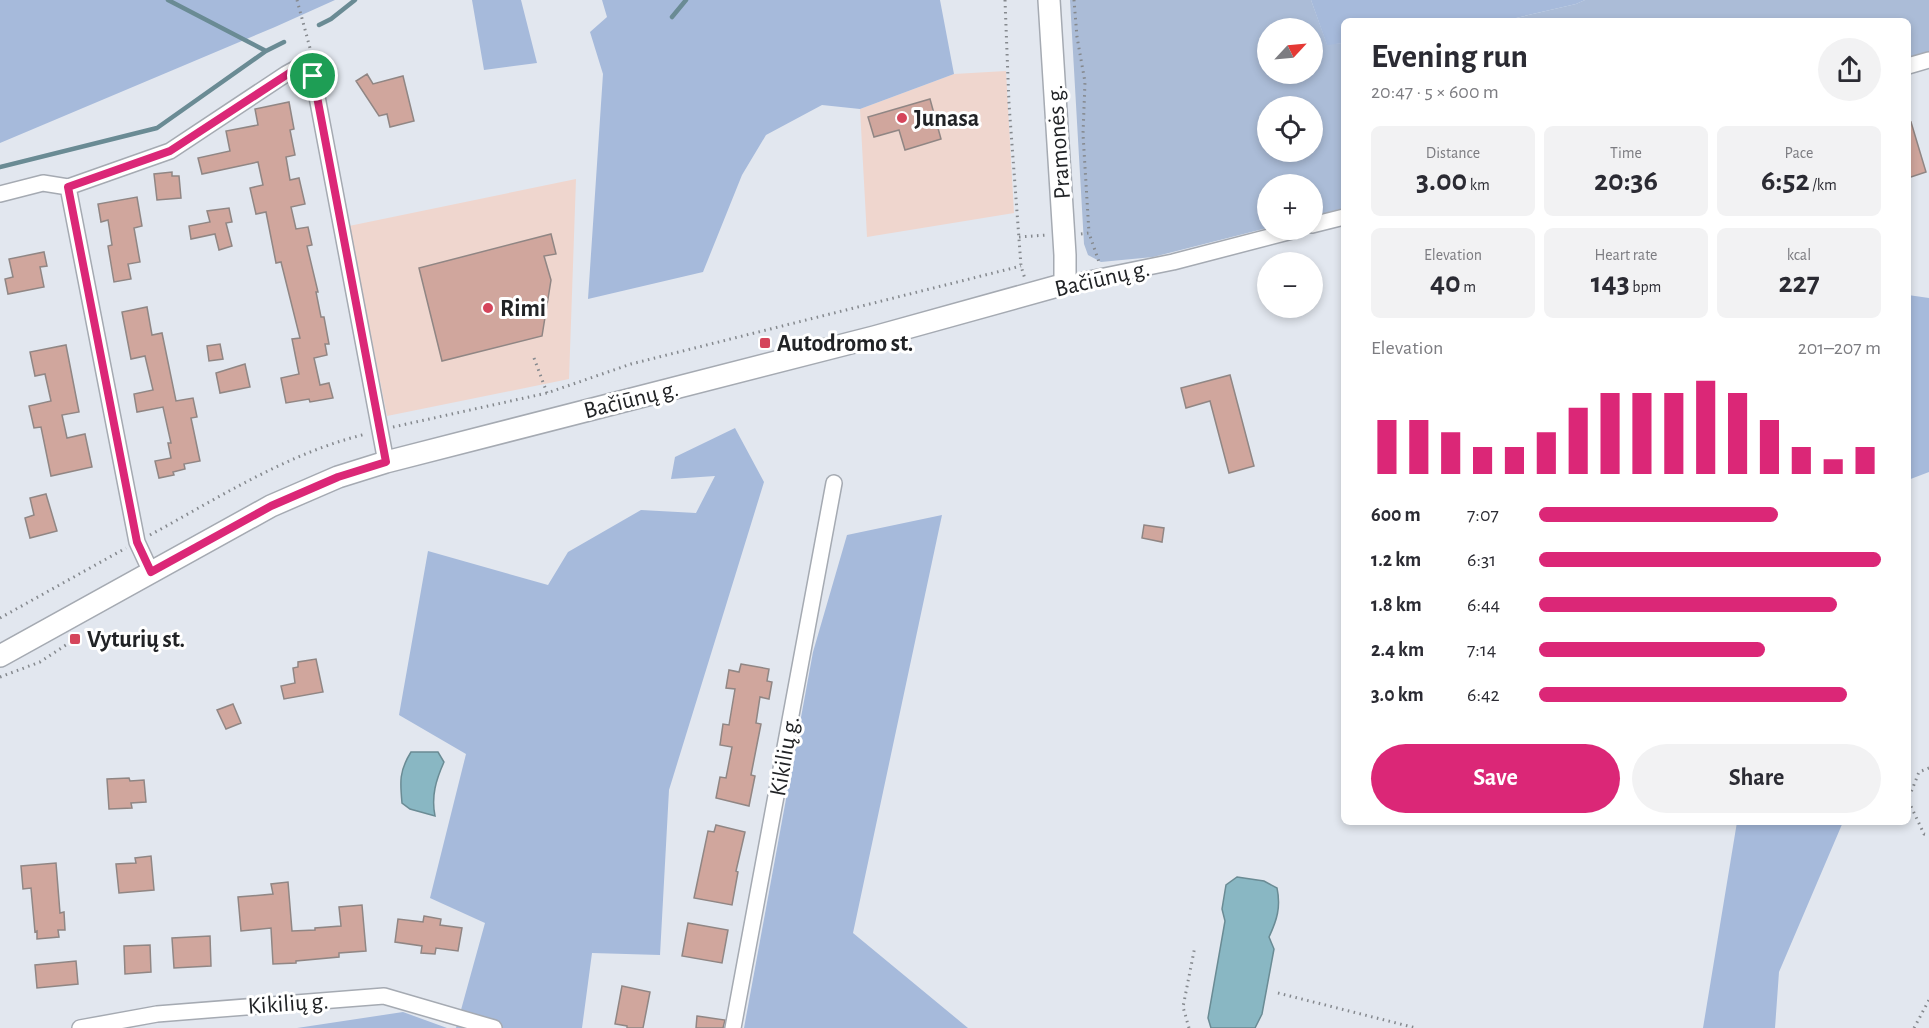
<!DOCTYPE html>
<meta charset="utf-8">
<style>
body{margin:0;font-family:"Alegreya Sans",sans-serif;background:#f2f2f3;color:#2b2b33;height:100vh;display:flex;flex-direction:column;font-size:22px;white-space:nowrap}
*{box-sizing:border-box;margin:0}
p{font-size:20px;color:#7c7c81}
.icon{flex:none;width:33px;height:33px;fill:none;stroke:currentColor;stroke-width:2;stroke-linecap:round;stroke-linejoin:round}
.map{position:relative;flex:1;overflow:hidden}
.drawer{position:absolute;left:1341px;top:18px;width:570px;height:807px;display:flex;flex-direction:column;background:#fff;border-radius:9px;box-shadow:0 3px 9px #0003}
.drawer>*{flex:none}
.needle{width:39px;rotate:64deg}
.fabs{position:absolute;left:1257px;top:18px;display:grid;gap:12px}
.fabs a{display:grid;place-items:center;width:66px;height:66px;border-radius:50%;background:#fff;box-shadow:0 3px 9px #0003;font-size:30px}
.pin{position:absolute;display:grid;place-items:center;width:51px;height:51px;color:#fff;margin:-26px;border:3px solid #fff;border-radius:50%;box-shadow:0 2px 6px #0007}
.round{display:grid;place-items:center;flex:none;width:63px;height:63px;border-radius:32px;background:#f2f2f3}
.summary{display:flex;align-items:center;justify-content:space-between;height:102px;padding:0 30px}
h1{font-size:33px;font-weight:700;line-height:45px}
.metrics{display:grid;grid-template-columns:repeat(3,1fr);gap:9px;height:102px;padding:6px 30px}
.metrics div{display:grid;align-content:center;border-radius:9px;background:#f2f2f3;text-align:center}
.metrics b{font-size:30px;font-weight:700}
.metrics small{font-size:16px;font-weight:400}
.metrics p{font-size:16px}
.chart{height:168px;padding:12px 30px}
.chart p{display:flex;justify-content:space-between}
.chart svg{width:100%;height:108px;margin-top:6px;stroke:#db2777;stroke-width:6}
.action{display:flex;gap:12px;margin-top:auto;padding:12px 30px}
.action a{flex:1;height:69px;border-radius:36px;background:#db2777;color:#fff;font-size:24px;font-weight:700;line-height:69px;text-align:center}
.action a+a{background:#f2f2f3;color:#2b2b33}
ul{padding:0 30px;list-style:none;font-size:20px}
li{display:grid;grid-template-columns:96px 72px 1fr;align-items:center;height:45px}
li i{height:15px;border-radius:8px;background:#db2777}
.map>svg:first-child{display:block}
.commercial{fill:#efd6ce}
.green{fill:#abbcd7;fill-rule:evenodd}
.forest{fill:#a6badb}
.water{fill:#89b7c3;stroke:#6a8b94;stroke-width:1.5}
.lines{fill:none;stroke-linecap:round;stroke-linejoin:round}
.stream{stroke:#6a8b94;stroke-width:4.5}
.building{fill:#d0a69d;stroke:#908684;stroke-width:1.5}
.street-casing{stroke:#a5aab2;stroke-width:18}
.secondary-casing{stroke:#a5aab2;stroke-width:24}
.path{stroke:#85898e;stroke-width:3;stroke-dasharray:1.5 4.5;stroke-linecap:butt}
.street{stroke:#fff;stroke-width:15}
.secondary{stroke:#fff;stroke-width:21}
.route-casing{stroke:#fff;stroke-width:12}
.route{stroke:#db2777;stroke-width:8}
.poi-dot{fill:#d5455b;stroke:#fff;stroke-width:2}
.labels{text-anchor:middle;stroke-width:6;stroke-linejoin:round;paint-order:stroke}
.poi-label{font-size:24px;font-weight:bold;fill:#212326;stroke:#fff;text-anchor:start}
.street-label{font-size:24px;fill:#212326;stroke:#fff}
</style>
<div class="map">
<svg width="1929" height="1028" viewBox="0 0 1929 1028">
<rect width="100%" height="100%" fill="#e2e7ef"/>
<path class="commercial" d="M1006,71L1014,213L867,237L860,109L954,74Z
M576,179L569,379L387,416L349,226Z"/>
<path class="green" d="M1070,0H1311L1327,44L1344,43V208L1313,216L1312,184H1268L1267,228L1153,257L1101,262L1088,255L1084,244ZM1268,28H1312V74H1268ZM1268,106H1312V152H1268Z
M1585,0H1929V60L1908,66V21H1503L1576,4Z"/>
<path class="forest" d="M0,0H335L275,27L0,143Z
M472,0H521L537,63L484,70Z
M602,0H940L954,74L860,109L822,105L766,135L742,175L703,272L588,299L603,74L590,32L607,17Z
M1311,0H1585L1576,4L1503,21H1344V43L1327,45Z
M1908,295L1929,298V472L1908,480Z
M735,428L764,482L669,790L660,955L592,953L582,1028H456L485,923L430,898L466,754L399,715L428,551L548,585L568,552L641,510L696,513L715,476L671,479L675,457Z
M942,515L853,933L968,1028H744L813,652L847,535Z
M1737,822H1843L1779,972L1775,1028H1703Z
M403,1012L447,1028H297Z"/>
<path class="water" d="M411,752H438L444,762C436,780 431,796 435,816L410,809L402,803C400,782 399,771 411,752Z
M1237,877L1264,881L1277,888C1281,907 1277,920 1269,937L1274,949L1262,1014L1255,1028H1211L1208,1018L1225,921L1222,909L1226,885Z"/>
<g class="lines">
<path class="stream" d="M168,0L266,51
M672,17L686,0
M319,25L331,19L355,0
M0,167L157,128L266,51L284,42"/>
</g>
<path class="building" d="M367,74L373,84L403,76L414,121L390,127L387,114L379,116L356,81Z
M930,99L941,139L905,150L899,130L874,137L868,117Z
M289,102L294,129L290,130L295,155L286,157L290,180L299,178L305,204L291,207L296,229L308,227L312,245L307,246L318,292H316L321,317H324L329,344H325L327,355L314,358L320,385L329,383L333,398L310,402L309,399L286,403L281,378L299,374L292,339L300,338L281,262L276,263L266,212L256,214L250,188L263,185L258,162L202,174L198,158L230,151L226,131L258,125L255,109Z
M1911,122L1926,172L1908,178V123Z
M172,172V176H179L181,198L157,200L154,174Z
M137,197L142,226L134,228L140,262L128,264L131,279L114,282L108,246L112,245L108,220L101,222L98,204Z
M229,208L232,222L226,223L232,246L219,250L215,234L191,239L189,226L210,222L207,211Z
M551,234L556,254L544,256L551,280L542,336L442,361L419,268Z
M44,252L47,266L40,267L44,287L8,294L5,279L13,277L9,259Z
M147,307L152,335L162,333L176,401L193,398L197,417L191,418L200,461L184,464L185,469L173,472L174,475L159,478L155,461L171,458L168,443H171L163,407L137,412L134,394L153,390L145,356L131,359L122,312Z
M220,344L223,359L209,361L207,346Z
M66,345L79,412L62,415L67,438L85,434L92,467L51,476L41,427L34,428L29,406L51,401L45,374L35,376L30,352Z
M245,364L250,387L220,393L216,373Z
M1230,375L1254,466L1229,473L1210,401L1186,408L1181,388Z
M46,494L57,531L30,538L25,518L34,515L30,498Z
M1144,525L1164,528L1162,542L1142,538Z
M316,659L323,692L284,699L281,686L295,683L293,668L298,667V662Z
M741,664L769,669L767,681L772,682L769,699L760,697L756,723L761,724L751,775L755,776L749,806L716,798L720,777L726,778L732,747L720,745L723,724L729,725L735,689L726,688L729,670L739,672Z
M233,704L241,723L226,729L217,710Z
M129,778L130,781L144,780L146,802L131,803L132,808L109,809L107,779Z
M716,825L745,832L736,871L738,872L732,905L694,898L708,831L714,832Z
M151,856L154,890L119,893L116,864L136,863L135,858Z
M56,863L60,913L64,912L65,930H58L59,937L37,939V931L35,932L31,888L23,889L21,866Z
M288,882L292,931L315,930V928L341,926L339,907L362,905L366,951L339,953V957L296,961V963L273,964L271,928L241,931L238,897L273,894L271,884Z
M424,916L441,919L440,925L462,928L458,951L436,948L435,954L421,953L422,946L395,942L398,919L423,922Z
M688,923L728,930L722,963L682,956Z
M210,936L211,966L174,968L172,938Z
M150,945L151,972L125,974L124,946Z
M76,961L78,984L37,988L35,965Z
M622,986L650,992L643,1028H627V1026L615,1024Z
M697,1016L725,1020L723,1028H696Z"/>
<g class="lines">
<defs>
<path id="street" d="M1908,66L1929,60
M68,187L137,542L151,572
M0,194L43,183L68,187L170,151L286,74L297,68L308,69L313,76L315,86L386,462
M1312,225L1344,217
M1065,284L1173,262L1296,230
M80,1028L157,1014L384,996L494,1028
M733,1028L834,483"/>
<path id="secondary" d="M0,656L271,506L338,477L386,462L874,337L1065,284V255L1049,0"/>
</defs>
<use href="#street" class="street-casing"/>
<use href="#secondary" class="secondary-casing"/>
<path class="path" d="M297,0L310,48V55
M1005,0L1009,104L1021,266L1025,279
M1074,0L1077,37L1085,82L1083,134L1089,233
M1081,234L1089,233L1099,262
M1019,237L1047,235
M534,358L547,393
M393,427L547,393L631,364L1021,266
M150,535C220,497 288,453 366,434
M0,618L126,548
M0,677L40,662L75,639
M1929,768L1919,772L1908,800L1924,834L1929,835
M1278,993L1416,1028
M1189,1028L1183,1007L1195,946
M1914,1028L1929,1000"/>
<use href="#street" class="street"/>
<use href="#secondary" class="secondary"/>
</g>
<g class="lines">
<defs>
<path id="route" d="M297,68L308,69L313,76L315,86L386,462L338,477L271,506L151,572L137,542L68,187L170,151Z"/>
</defs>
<use href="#route" class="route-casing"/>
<use href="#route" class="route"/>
</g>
<g class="poi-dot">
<circle cx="902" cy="118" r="6"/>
<circle cx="488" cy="308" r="6"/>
<rect x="759" y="337" width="12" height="12" rx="3"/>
<rect x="69" y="633" width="12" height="12" rx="3"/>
</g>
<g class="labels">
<g class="poi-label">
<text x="914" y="126">Junasa</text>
<text x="500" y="316">Rimi</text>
<text x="777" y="351">Autodromo st.</text>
<text x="87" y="647">Vyturių st.</text>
</g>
<g class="street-label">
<text transform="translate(1058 142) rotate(-94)" y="8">Pramonės g.</text>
<text transform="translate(1102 278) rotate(-13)" y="8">Bačiūnų g.</text>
<text transform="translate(631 399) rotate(-14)" y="8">Bačiūnų g.</text>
<text transform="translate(784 756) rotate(-80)" y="8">Kikilių g.</text>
<text transform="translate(288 1003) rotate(-4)" y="8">Kikilių g.</text>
</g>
</g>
</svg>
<div class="fabs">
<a><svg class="needle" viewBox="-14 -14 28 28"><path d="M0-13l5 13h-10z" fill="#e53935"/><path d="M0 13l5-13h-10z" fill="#7c7c81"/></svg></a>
<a><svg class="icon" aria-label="locate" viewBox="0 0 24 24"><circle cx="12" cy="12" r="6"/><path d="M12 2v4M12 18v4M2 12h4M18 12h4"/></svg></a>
<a>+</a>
<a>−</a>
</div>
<div class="pin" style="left:313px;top:76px;background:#1e9e55"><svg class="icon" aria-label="arrive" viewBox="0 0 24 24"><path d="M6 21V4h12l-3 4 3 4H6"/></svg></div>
<section class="drawer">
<div class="summary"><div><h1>Evening run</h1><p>20:47 · 5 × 600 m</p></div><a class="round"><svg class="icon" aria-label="share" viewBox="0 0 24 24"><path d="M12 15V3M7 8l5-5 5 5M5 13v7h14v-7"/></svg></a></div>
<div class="metrics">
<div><p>Distance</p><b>3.00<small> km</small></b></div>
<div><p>Time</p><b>20:36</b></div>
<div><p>Pace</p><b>6:52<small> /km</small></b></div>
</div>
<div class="metrics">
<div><p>Elevation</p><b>40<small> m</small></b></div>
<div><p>Heart rate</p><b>143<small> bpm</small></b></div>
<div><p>kcal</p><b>227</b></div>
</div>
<div class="chart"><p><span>Elevation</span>201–207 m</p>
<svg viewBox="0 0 160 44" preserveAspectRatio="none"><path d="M5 44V22M15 44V22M25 44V27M35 44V33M45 44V33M55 44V27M65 44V17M75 44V11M85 44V11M95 44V11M105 44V6M115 44V11M125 44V22M135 44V33M145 44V38M155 44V33"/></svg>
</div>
<ul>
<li><b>600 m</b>7:07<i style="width:70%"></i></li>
<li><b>1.2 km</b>6:31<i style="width:100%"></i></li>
<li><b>1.8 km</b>6:44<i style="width:87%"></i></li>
<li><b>2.4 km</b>7:14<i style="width:66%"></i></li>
<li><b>3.0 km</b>6:42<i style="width:90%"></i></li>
</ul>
<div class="action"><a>Save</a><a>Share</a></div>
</section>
</div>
